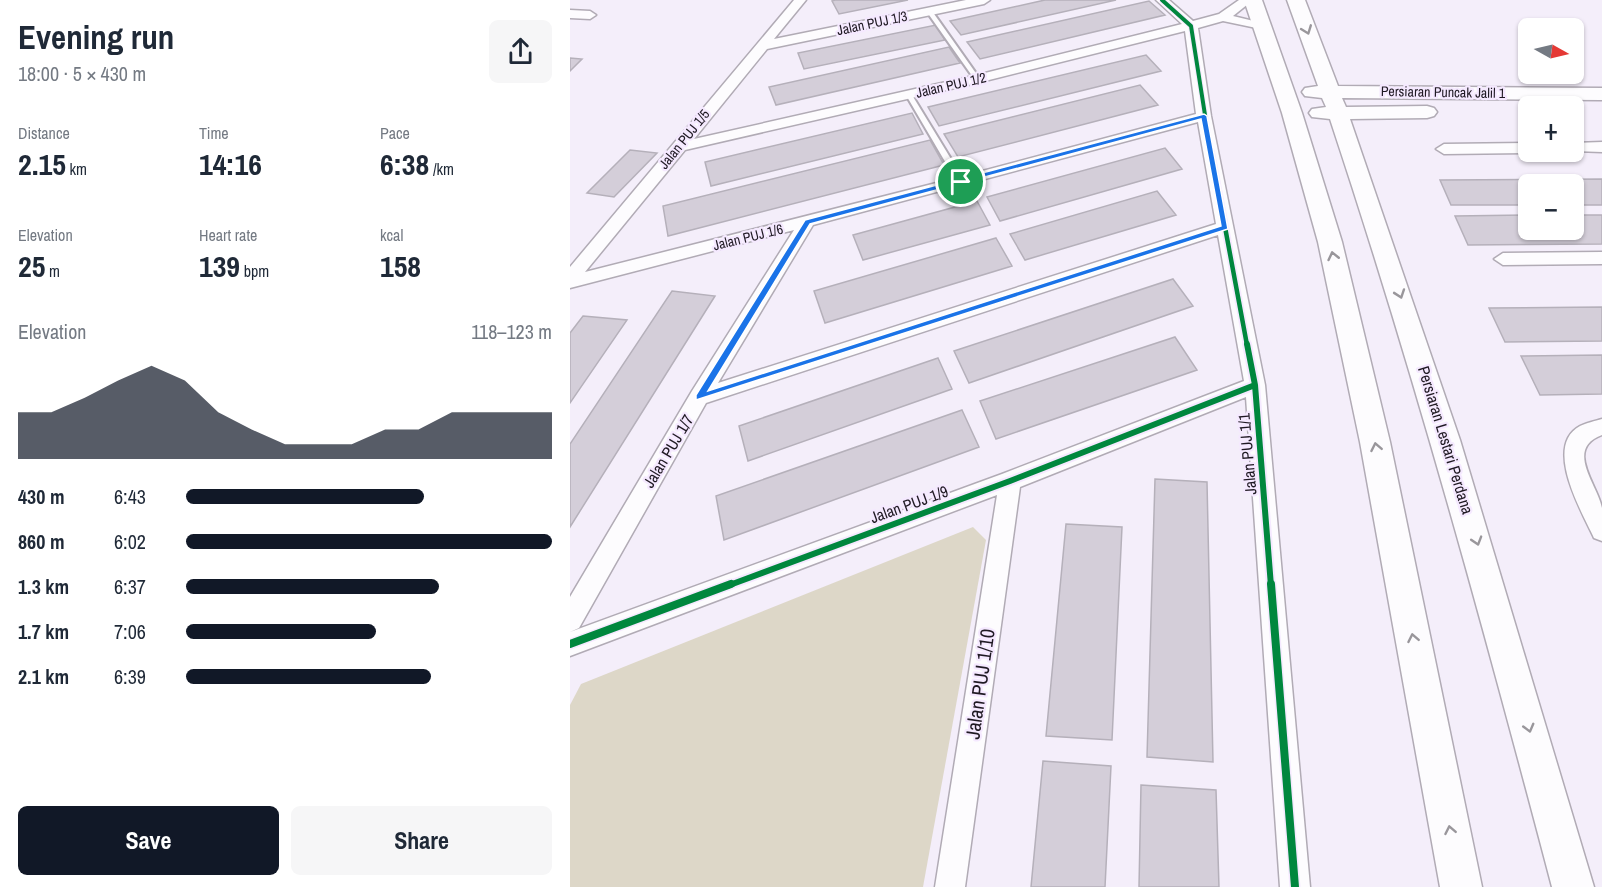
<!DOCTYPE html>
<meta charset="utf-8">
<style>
body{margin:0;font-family:"Archivo Narrow",sans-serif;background:#f6f6f7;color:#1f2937;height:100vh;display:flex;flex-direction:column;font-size:22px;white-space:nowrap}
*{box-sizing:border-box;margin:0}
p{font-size:20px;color:#747a83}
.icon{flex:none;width:33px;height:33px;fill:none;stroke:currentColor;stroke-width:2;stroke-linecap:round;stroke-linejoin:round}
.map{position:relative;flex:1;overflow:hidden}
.details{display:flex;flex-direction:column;background:#fff;width:570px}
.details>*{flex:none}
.needle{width:39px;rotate:98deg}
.fabs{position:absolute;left:948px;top:18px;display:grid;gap:12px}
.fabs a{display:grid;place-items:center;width:66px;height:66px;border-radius:9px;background:#fff;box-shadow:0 2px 4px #0004;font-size:30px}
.pin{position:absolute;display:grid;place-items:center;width:51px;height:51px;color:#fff;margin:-26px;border:3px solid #fff;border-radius:50%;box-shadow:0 2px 6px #0007}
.round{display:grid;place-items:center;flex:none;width:63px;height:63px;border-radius:9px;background:#f6f6f7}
.headline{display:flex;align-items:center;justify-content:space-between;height:102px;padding:0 18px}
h1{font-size:33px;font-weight:800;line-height:45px}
.figures{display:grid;grid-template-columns:repeat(3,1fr);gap:9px;height:102px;padding:6px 18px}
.figures div{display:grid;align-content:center}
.figures b{font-size:30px;font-weight:800}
.figures small{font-size:16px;font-weight:400}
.figures p{font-size:16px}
.chart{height:168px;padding:12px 18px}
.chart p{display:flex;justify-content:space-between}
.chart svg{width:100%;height:108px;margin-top:6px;fill:#111827;opacity:.7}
.action{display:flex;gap:12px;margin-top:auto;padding:12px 18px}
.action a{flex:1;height:69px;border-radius:9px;background:#111827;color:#fff;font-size:24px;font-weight:800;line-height:69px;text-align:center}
.action a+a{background:#f6f6f7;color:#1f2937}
ul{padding:0 18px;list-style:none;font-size:20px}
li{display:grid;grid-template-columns:96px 72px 1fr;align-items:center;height:45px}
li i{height:15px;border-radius:8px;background:#111827}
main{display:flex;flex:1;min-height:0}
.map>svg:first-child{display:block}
.green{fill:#ddd7c8}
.building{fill:#d4ced9;stroke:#b5b0ba;stroke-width:1.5}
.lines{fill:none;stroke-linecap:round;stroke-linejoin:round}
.lane-casing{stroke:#b1abb5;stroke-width:4}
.street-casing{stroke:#b1abb5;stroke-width:3}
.secondary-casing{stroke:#b1abb5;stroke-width:3}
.lane{fill:#fdfcfe;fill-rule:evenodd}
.street{fill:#fdfcfe;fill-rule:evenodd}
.secondary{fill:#fdfcfe;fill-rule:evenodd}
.cycleway-far3-casing{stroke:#f5e9ff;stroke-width:6}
.cycleway-far2-casing{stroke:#f5e9ff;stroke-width:8}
.cycleway-far1-casing{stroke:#f5e9ff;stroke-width:10}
.cycleway-casing{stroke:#f5e9ff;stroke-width:11}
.cycleway-far3{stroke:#00873e;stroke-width:4}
.cycleway-far2{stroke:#00873e;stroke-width:4.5}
.cycleway-far1{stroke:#00873e;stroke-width:6}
.cycleway{stroke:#00873e;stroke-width:8}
.oneway{stroke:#99969b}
.route{fill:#1a73e8;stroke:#fff;stroke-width:1.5;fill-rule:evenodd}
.labels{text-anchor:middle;stroke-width:4.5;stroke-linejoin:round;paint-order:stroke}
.far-street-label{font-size:14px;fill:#1f1923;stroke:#f5e9ff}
.street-label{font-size:16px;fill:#1f1923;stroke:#f5e9ff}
.near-street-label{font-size:20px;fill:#1f1923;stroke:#f5e9ff}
</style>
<main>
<section class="details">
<div class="headline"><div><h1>Evening run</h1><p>18:00 · 5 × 430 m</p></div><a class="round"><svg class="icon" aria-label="share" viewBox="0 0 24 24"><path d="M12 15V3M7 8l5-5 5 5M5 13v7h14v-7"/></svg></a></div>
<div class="figures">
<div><p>Distance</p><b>2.15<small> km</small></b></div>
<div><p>Time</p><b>14:16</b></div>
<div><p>Pace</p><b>6:38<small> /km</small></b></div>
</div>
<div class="figures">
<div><p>Elevation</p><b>25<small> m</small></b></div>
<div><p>Heart rate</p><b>139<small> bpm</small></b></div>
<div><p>kcal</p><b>158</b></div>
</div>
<div class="chart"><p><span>Elevation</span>118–123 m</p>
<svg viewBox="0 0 160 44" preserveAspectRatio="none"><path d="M0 44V25L10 25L20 19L30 12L40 6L50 12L60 25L70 32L80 38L90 38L100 38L110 32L120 32L130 25L140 25L150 25L160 25V44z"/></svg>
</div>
<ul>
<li><b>430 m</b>6:43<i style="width:65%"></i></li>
<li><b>860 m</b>6:02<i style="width:100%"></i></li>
<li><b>1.3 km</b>6:37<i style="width:69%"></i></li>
<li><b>1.7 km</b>7:06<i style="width:52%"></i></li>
<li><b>2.1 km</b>6:39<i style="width:67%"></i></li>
</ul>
<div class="action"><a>Save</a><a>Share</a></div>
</section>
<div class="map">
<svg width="1032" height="887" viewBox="0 0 1032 887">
<rect width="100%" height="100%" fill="#f4eefa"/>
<path class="green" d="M403,527L416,540L353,887H0V705L11,684Z"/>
<path class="building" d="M338,0L269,14L262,1L265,0Z
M475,0H546L391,35L380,21Z
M579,1L595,15L410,59L397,42Z
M366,25L375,40L234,69L228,53Z
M379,47L390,63L206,105L199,87Z
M576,55L591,71L369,126L358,107Z
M0,58L12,59L0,71Z
M570,85L588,105L388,157L374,134Z
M342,113L353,134L141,186L135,162Z
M360,140L374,165L98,236L93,206Z
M595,148L612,169L430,221L417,197Z
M60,150L87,153L44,197L17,193Z
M1032,179V205H1004V184H958V205H881L870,180Z
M587,191L606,215L455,260L440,234Z
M407,201L420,225L293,260L283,235Z
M958,215V230H1004V215H1032V244L898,245L885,216Z
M426,238L442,266L255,323L244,291Z
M603,279L623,306L399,383L384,351Z
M102,291L145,296L0,527V444Z
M1032,307V341L935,342L919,308Z
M13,316L57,320L0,403V333Z
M605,337L627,370L426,439L410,401Z
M1032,355V394L970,395L951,356Z
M368,358L382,389L178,461L169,426Z
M392,410L409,447L154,540L146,496Z
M585,479L637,482L643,762L577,757Z
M496,524L552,527L542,740L476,736Z
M473,761L541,766L535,887H461Z
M571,785L646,790L649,887H569Z"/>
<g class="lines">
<defs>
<path id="lane" d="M358,11H362L410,79L409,80H405L357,12Z
M339,93L342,95L395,182L394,184H391L387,182L336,95Z"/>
<path id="street" d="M224,0H236L204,39L396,0H420L414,4L197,49L124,139L407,75L612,24L586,0H599L623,21L649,14L669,0H683L663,16L696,24V30L653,21L628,28L641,116L695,385L740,887H710L676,397L450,487L395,887H365L427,495L0,656V632L432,474L674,381L648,235L136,403L9,628L0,632V597L122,391L224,230L0,288V267ZM615,31L626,114L386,178L15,272L115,150L407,83ZM628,122L646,224L148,383L243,225Z
M0,10L20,11L26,15L20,19L0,18Z
M1032,142V152L1004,151V143Z
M958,143V152H962L958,153L874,154L866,149L874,144Z
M1032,252V264L933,265L924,259L933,253Z
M1032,419V435C994,449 1028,485 1032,508C1032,518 1032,531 1032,541L1024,538C1012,512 973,446 1010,426C1016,423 1025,421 1032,419Z"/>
<path id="secondary" d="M674,0H692L732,113L772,242L820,442L912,887H870L790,442L748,242L712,113Z
M717,0H735L768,86L1032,88V100L772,98L776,107L857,106L864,108L867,112L864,116L857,118L780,119L890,440L1024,887H982C914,629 844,372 760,119L742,117L739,113L742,109L756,107L752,98L735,96L732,92L735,88L748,86Z"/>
</defs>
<use href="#lane" class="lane-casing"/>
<use href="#street" class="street-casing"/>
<use href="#secondary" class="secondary-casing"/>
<use href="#lane" class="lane"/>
<use href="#street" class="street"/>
<use href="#secondary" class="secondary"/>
<defs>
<path id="cycleway-far3" d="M592,0L621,26L641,153"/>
<path id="cycleway-far2" d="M641,152L677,345"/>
<path id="cycleway-far1" d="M677,344L685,385L701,586
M157,586L440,481L685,385"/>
<path id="cycleway" d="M701,584L725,887
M0,644L161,584"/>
</defs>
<use href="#cycleway-far3" class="cycleway-far3-casing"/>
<use href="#cycleway-far2" class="cycleway-far2-casing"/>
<use href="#cycleway-far1" class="cycleway-far1-casing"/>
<use href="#cycleway" class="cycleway-casing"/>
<use href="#cycleway-far3" class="cycleway-far3"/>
<use href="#cycleway-far2" class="cycleway-far2"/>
<use href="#cycleway-far1" class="cycleway-far1"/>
<use href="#cycleway" class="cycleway"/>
</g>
<defs><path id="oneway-chevron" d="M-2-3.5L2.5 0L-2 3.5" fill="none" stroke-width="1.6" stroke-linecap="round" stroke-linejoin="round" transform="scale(1.5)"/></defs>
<g class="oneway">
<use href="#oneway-chevron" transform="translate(737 30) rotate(69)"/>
<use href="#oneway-chevron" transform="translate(763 256) rotate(-103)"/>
<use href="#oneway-chevron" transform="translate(830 294) rotate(71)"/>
<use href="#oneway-chevron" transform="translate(806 447) rotate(-101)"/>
<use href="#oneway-chevron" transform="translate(907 541) rotate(73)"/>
<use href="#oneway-chevron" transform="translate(843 638) rotate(-101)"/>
<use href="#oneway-chevron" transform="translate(959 728) rotate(75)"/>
<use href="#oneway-chevron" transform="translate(880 830) rotate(-101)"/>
</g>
<path class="route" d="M634,114L637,116L658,229L126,400V395L235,220ZM631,119L651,226L138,391L240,224Z"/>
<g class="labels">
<g class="far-street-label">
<text transform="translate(302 23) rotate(-12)" y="5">Jalan PUJ 1/3</text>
<text transform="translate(381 85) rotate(-13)" y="5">Jalan PUJ 1/2</text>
<text transform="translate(873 92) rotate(1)" y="5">Persiaran Puncak Jalil 1</text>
<text transform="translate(114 139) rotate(-51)" y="5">Jalan PUJ 1/5</text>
<text transform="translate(178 237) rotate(-14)" y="5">Jalan PUJ 1/6</text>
</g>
<g class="street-label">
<text transform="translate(876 440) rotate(73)" y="6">Persiaran Lestari Perdana</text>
<text transform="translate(98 451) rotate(-59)" y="6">Jalan PUJ 1/7</text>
<text transform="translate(677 454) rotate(-95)" y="6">Jalan PUJ 1/1</text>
<text transform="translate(339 504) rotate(-20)" y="6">Jalan PUJ 1/9</text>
</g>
<g class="near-street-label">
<text transform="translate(410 684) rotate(-82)" y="7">Jalan PUJ 1/10</text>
</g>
</g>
</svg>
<div class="fabs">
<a><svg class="needle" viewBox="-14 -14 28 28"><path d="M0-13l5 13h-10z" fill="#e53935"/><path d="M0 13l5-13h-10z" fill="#747a83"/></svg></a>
<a>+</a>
<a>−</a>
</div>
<div class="pin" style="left:391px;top:182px;background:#1e9e55"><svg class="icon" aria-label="arrive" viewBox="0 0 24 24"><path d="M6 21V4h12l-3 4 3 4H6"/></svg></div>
</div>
</main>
